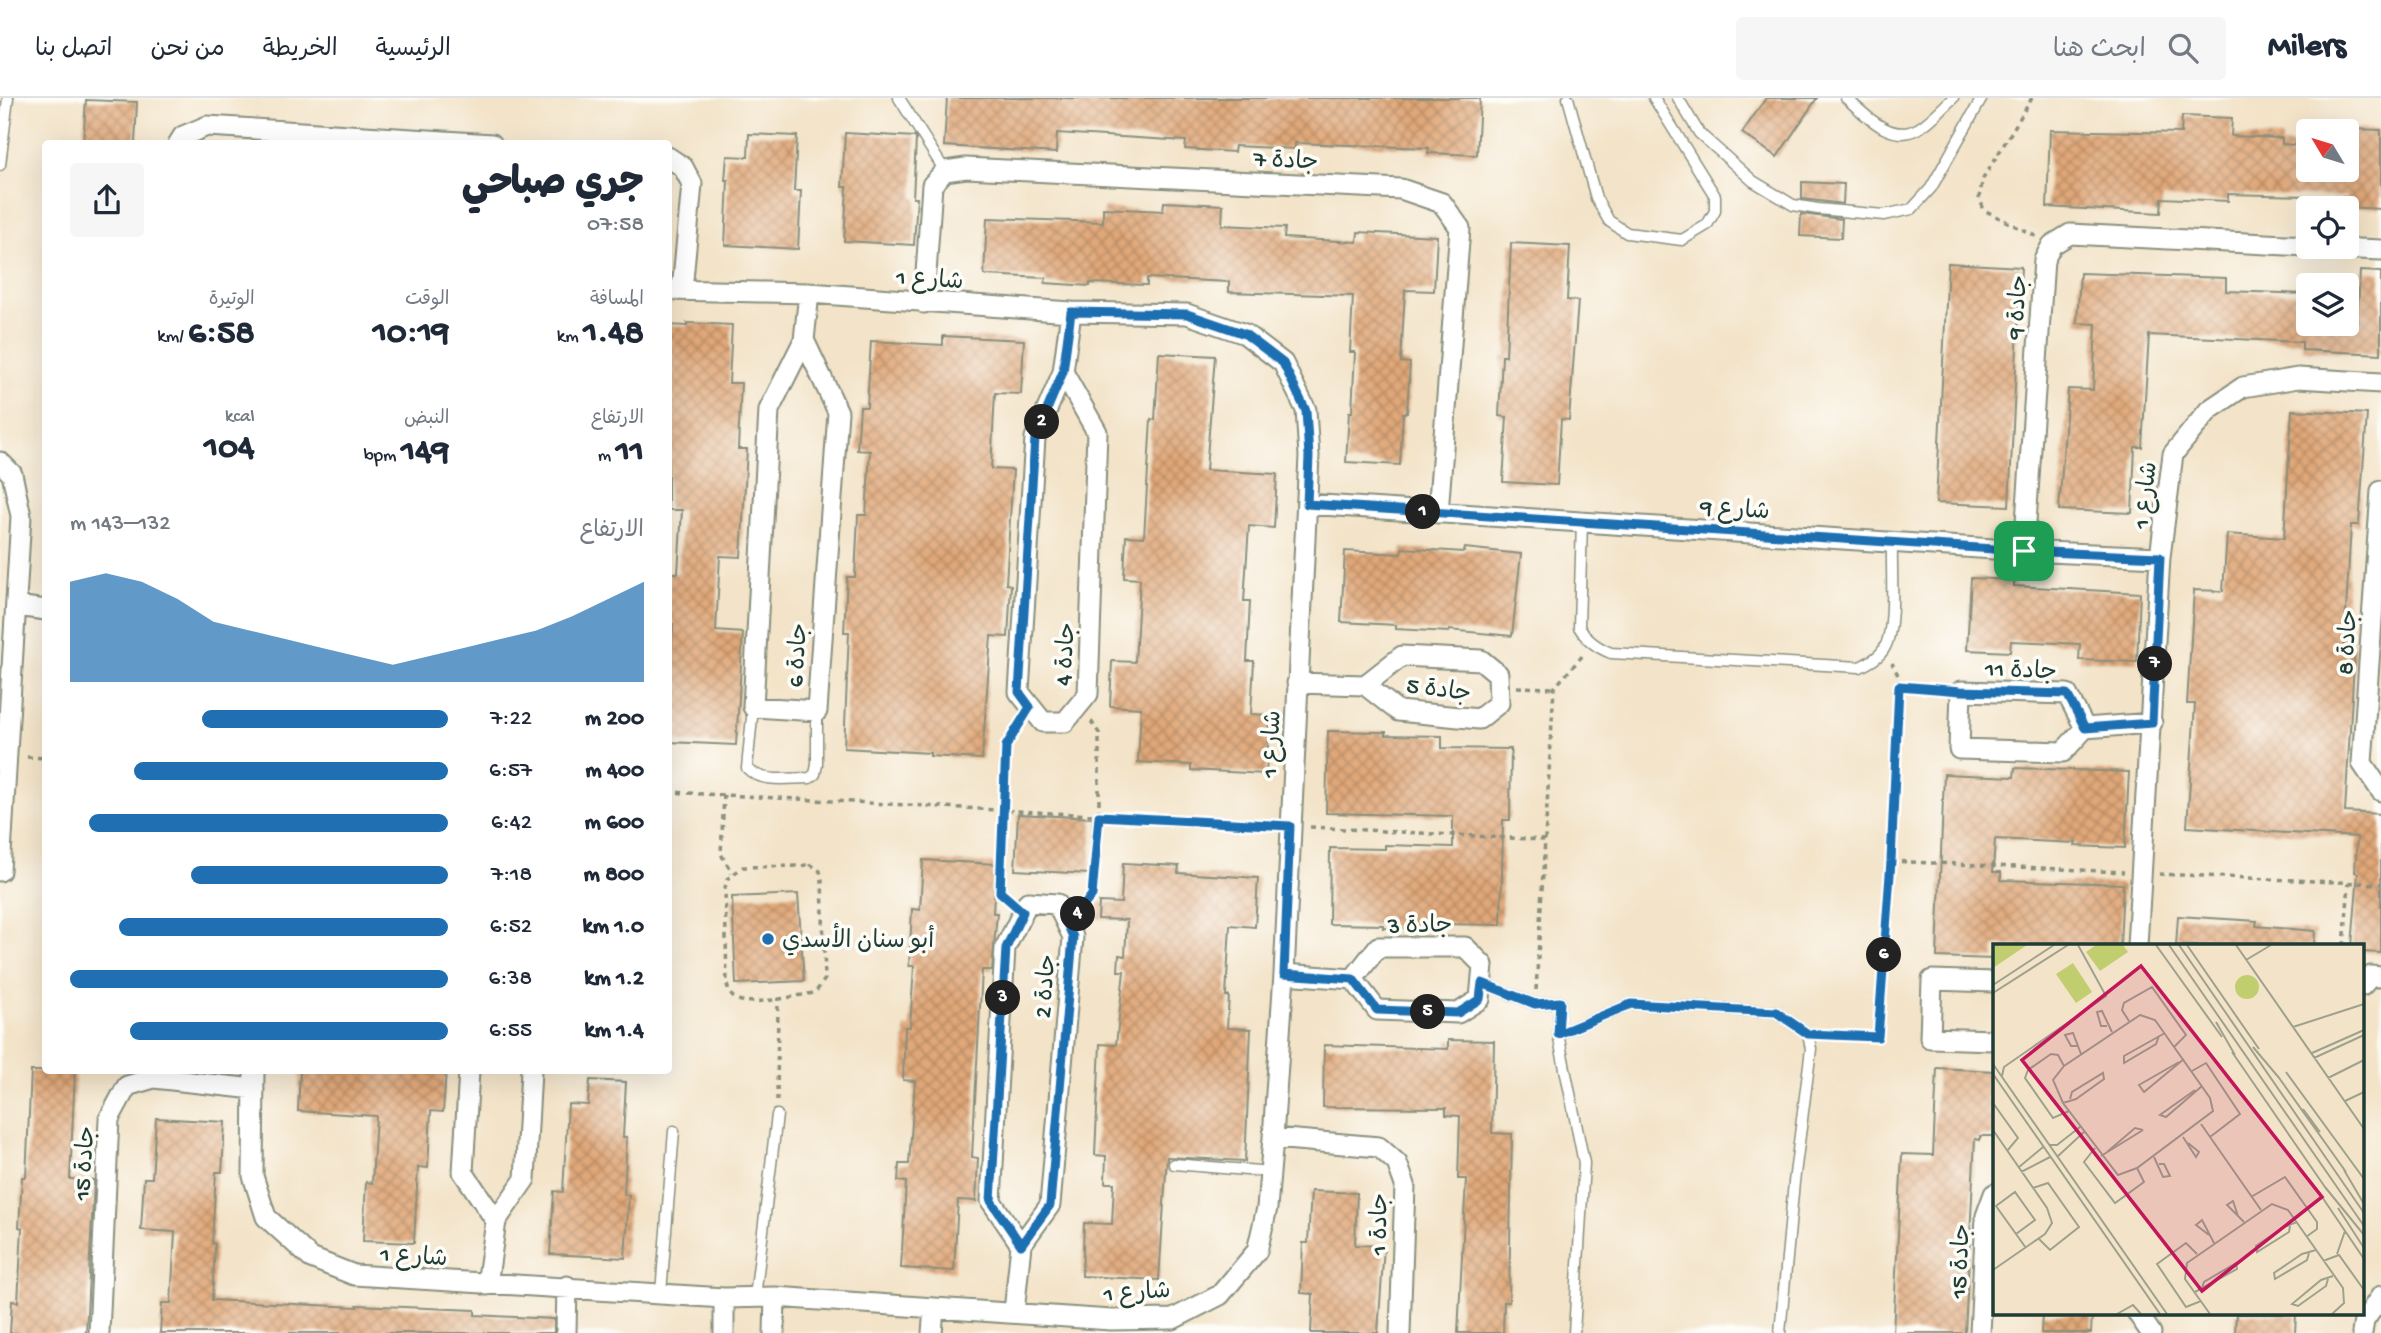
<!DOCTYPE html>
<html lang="ar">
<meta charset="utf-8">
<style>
body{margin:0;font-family:"Gochi Hand","Playpen Sans Arabic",sans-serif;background:#f6f6f7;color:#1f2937;direction:rtl;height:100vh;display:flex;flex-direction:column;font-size:26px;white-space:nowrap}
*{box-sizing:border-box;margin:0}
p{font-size:23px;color:#747a83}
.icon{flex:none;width:38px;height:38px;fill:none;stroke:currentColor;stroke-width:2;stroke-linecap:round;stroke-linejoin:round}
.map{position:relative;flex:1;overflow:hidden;direction:ltr}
.side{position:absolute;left:42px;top:42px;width:630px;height:934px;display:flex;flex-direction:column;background:#fff;border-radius:7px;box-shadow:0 7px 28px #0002;direction:rtl}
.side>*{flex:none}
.needle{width:46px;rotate:308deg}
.buttons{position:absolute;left:2296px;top:21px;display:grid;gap:14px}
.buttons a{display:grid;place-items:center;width:63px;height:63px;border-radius:7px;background:#fff;box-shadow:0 7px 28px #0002;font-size:35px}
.pin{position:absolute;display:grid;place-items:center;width:60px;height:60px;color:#fff;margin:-30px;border-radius:14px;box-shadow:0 4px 10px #0006}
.km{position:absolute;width:35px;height:35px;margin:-18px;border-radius:50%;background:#222;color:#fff;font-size:19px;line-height:35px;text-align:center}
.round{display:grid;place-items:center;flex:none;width:74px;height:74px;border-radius:7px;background:#f6f6f7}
.headline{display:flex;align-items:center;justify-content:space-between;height:119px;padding:0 28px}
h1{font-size:38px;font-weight:800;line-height:52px}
.stats{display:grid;grid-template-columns:repeat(3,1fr);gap:10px;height:119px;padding:7px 28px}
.stats div{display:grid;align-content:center}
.stats b{font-size:35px;font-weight:800}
.stats small{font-size:19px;font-weight:400}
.stats p{font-size:19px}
.chart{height:196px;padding:14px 28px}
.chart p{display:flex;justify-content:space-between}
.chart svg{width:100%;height:126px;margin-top:7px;fill:#1f6fb2;opacity:.7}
ul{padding:0 28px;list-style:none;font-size:23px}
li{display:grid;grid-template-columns:112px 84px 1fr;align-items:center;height:52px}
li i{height:18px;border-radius:9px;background:#1f6fb2}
header{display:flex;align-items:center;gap:42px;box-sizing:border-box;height:98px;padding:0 35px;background:#fff;border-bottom:2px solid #e0e1e3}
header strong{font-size:33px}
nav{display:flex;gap:38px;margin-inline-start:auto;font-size:24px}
.search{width:490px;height:63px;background:#f6f6f7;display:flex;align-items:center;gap:18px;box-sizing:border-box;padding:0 24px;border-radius:7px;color:#747a83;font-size:26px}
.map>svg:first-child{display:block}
.building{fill:url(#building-cross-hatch)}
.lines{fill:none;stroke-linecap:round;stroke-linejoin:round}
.service-casing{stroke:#89907e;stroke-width:13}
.minor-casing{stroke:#89907e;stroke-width:23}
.path{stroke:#89907e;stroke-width:3.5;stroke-dasharray:5 5;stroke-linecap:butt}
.service{stroke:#fff;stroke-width:10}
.minor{stroke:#fff;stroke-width:19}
.route-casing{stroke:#fff;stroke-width:14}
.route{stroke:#1f6fb2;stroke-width:9}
.poi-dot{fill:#1f6fb2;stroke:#fdfcf7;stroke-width:2.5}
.labels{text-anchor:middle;stroke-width:7;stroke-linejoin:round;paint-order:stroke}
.street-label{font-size:24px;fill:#1f3d34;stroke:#fdfcf7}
.poi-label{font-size:24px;fill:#1f3d34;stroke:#fdfcf7;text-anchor:start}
.inset-road{fill:none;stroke:#9ea18d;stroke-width:2}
.view{fill:#c2185b;fill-opacity:0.15;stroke:#c2185b;stroke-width:3.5}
.inset-edge{fill:none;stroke:#1f3d34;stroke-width:3.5}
</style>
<header>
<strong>Milers</strong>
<div class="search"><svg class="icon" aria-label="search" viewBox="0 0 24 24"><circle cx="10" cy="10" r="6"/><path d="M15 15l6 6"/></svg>ابحث هنا</div>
<nav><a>الرئيسية</a><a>الخريطة</a><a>من نحن</a><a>اتصل بنا</a></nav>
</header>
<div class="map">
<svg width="2381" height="1235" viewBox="0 0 2381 1235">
<defs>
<pattern id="building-cross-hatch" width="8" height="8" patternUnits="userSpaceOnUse" patternTransform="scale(1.75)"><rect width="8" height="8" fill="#e1a879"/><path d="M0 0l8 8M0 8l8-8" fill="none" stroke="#b68a64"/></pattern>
</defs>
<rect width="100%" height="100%" fill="#fdfcf7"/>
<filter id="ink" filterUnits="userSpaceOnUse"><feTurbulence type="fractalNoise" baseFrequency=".0143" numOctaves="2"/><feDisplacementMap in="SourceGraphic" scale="14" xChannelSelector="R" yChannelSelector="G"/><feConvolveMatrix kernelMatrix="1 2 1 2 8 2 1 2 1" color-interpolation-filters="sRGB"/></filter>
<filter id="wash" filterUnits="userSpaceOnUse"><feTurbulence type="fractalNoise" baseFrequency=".00686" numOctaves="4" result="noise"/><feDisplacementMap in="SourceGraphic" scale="28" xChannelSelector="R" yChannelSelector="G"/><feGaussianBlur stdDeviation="1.57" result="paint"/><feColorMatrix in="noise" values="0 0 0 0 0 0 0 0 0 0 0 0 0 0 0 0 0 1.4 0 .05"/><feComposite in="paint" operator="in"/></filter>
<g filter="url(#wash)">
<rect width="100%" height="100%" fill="#f3e3c8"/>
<g id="blocks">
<path class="building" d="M947,0H1480L1477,57L1428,55L1429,50L1295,45V51L1235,48L1234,54L1185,51L1186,43L1057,35L1056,55L944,48Z
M1766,0H1817L1777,59L1742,35Z
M86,2L137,4L135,46L83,45Z
M2182,18L2232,20L2231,38L2282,40V46L2308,48V72H2348L2350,31L2381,32V111L2346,109L2347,99L2228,96V103L2162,100L2161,115L2047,109L2050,32L2181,35Z
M845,35L915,39L916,41L913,100H917L914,147L844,143L847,89H842Z
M749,36L797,38L794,93H801L798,151L725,147L728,82H725L727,58L748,59Z
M1802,84L1844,86L1843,106L1802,101Z
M1164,104L1223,107L1222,127L1285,130L1284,140L1357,144L1358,134L1437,138L1434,193L1405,192L1401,264L1410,265L1407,315H1403L1400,367L1346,364L1349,314H1352L1355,254H1350L1353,198L1229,194V184L1147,180V187L1090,185V188L1045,185L1046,180L984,177L987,120L1103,124V110L1163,113Z
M1801,116L1842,121L1841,140L1800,138Z
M1511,145L1570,148L1567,202L1578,203L1569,322L1561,321L1557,387L1503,384L1507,319L1499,318L1502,258H1506Z
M1948,165L2021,169L2009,408L1936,405Z
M2360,173L2381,174V256L2302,252V244L2149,237L2142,349H2135L2132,415L2059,412L2068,291L2093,292L2096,226L2077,225L2080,175L2226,180V193L2308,196V226H2357Z
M687,225L732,227L729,285H741L738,351H747L741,459L720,458L716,533L743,535L736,647L668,644V593L673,526H668L669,475H678L682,412H668V227L687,228Z
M943,238L1024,242L1021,296L995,295L991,371L1013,372L1006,486L1011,487L1008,539L991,538L982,661L930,658V655L844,650L849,534H844L847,479H855L858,417H866L870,353L857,352L860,309H867L871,243L943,247Z
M1159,255L1215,258L1206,372L1277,376L1274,430L1249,428L1244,503H1250L1247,563H1254L1251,616L1270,617L1266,676L1191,672V667L1138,664L1141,610L1110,608L1112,563L1135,564L1140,481L1124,480L1126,438L1144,439L1151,321L1155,322Z
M2292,312L2367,316L2359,427H2351L2344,548L2355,549L2345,714L2381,716V855L2362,854V848H2352L2358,775L2355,774L2357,739L2187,729L2195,606H2187L2194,492L2223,493L2227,436L2284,440Z
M1402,450L1464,454L1465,450L1521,456L1512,538L1449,532V534L1396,531V527L1341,524L1345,453L1401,456Z
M1971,480L2014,482V488L2140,495L2137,564L2079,562L2080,546L2011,543L2010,554L1967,552Z
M1328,633L1386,634V637L1442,638V650L1511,651L1510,722H1503L1501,827L1440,826L1439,831L1383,830V827L1329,826L1330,750L1385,751V747L1453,749V718L1326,715Z
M2015,670L2129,674L2125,750L2075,748L2076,745L1995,741L1993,774H2001V782L2123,786L2120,848H1994V861L1937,859L1944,676L2014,679Z
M1018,716L1093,720L1090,776L1015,772Z
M923,762L996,766L993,815H997L992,872H982L972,1059L978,1060L976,1103L958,1102L954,1173L901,1170L906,1084L898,1083L899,1066H909L915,983L903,982L905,929H910L914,868H909L912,811L920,812Z
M1123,765L1179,768L1178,775L1258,780L1255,829L1230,827L1226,898H1229L1227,930L1251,931L1245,1063L1167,1059L1159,1182L1082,1178L1084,1125L1112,1126L1114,1085H1105L1106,1058L1095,1057L1100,946L1116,947L1124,873H1118L1119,857L1125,858L1127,822L1098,821L1099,804L1121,805Z
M798,796L804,883L736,886L732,799Z
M2178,818L2257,823L2256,828L2315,833L2314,848H2176Z
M1448,942L1494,943L1492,1035L1512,1036L1509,1204H1504L1503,1235H1458L1466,1081H1458L1460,1018L1446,1017V1010L1323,1009L1324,947L1448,951Z
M1937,970L1994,973V1038H1980V1042L1975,1041L1965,1235H1893L1902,1056L1933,1057Z
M31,973H75L70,1081L94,1082L86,1235H10L12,1203L18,1204L22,1130L19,1129L22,1079H26Z
M300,973H446L443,1014L431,1013L428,1070L418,1069L414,1145L363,1143L366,1084L372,1085L376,1018L298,1013Z
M590,982L626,984L623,1039H627L624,1097H629L625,1160L550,1156L554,1093L563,1094L568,1006L588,1007Z
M156,1020L225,1024L222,1074H216L212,1145L215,1146L212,1202L357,1209V1207L475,1212V1217L554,1221V1235H160L162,1205H171L175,1134L141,1132L144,1080H152Z
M1311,1093L1357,1095L1355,1147L1384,1148L1378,1235H1311L1313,1196L1301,1195L1303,1145H1308Z
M2042,1216H2092L2091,1235H2041Z
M2236,1216H2296L2295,1235H2235Z"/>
</g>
</g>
<g filter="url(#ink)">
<use href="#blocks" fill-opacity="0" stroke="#89907e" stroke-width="2"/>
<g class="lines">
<defs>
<path id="service" d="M899,0L945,73
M1568,0L1596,100L1609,123L1627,135L1682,142L1707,127L1715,113V98L1654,0
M1678,0L1699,35L1753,83L1793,107L1818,111L1884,117L1912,111L1931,90L1982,0
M1846,0C1865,16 1891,47 1919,30C1931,23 1942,10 1953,0
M0,67L8,0
M1582,424L1579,529C1587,542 1596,549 1611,555L1860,569C1870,564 1880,559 1885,549C1896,528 1891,470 1892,444
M753,609L747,670C762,686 789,680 810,680L815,676L817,667V613
M1482,885L1535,906L1560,904L1558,936L1631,906L1776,914L1808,936L1811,951L1794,1084L1780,1235
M1558,936L1584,1065L1574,1235
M1174,1066L1271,1074
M661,1195L674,1033
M755,1199L777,1017"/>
<path id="minor" d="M178,46L183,38L207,28L492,46
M668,59L683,69L692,86L682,192
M2315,149L2381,152
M924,205L932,87L945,73L966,70L1401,91L1442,105L1460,130L1438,415
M804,242L769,312L753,609L817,613L838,314L804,242L809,195
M1063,274L1035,340L1019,594L1043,624H1065L1088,596L1097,334L1063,274L1071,214
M0,364L12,376L21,418L0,773
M2381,393L2362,665L2381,693
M1307,406L2024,453L2160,459
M2024,453L2044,162L2052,147L2070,136L2308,148
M16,508L46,512
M1297,585L1365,587L1398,613L1479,621L1499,605L1498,576L1481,562L1402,558L1365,587
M2085,630L2067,596L1961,593L1959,651L2063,654L2085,630L2152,625
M2137,848L2160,459L2173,356L2209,312L2243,289L2298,280L2381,285
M1284,876L1353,881L1377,912L1458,915L1480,901L1483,867L1465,849H1378L1353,881
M1994,884L1932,882L1930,940L1994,942
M2362,888L2371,878L2381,879
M254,973L253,1078L266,1119L311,1160L354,1177L724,1200L775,1199L1111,1222L1173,1221L1220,1197L1257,1153L1267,1110L1273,1040L1284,876L1309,358L1306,312L1283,265L1245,236L1187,216L1071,214L809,195L668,192
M469,973L463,1074L496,1123
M1273,1040L1379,1049L1397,1065L1405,1087L1400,1235
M487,1187L496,1123L525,1081L531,973
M1014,1214L1021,1147L1050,1107L1073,839L1057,806L1028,804L1005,850L991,1103L1021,1147
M2138,1216L2151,1235
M99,1235L109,1021L127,988L154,980L254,991
M566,1235L567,1188
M724,1235V1200
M774,1235L775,1199
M932,1235L934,1210
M1980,1235L1986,1118L1994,1096
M2362,1235L2364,1223L2381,1198"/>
</defs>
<use href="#service" class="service-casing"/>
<use href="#minor" class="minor-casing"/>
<path class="path" d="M2032,0L1983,81L1979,99L1984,112L2037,139
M1899,588L1942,592
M1517,589L1554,590
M27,659L46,660
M668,694L1274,727
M724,697L721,756L732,775
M1310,729L1545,742
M1891,763L2124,774
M810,766L820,773L822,782L825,881L815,895C798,897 750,909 736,901C730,898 729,893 727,887L725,790L727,781L743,769L802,768Z
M2159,776L2381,786
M1009,802L1000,794L1006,648L1020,626
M1081,812L1092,797L1099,718V635L1091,623
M2344,848L2349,785
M1536,892L1554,590L1585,555
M1821,937L1878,939L1891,763L1899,588V579L1892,565
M777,1003L778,900"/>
<use href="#service" class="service"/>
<use href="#minor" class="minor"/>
</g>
</g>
<g class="lines" filter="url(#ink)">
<defs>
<path id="route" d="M1071,214L1187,216L1245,236L1283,265L1306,313L1309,358L1307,406L2024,453L2160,459L2152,625L2085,630L2067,596L1961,593L1899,588L1891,763L1878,939L1808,936L1776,914L1631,906L1558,936L1560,904L1535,906L1482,885L1480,901L1458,915L1377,912L1353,881L1284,876L1290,728L1099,718L1092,797L1068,828L1073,839L1050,1107L1021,1147L991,1103L1006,850L1023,814L1000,794L1006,648L1030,609L1019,594L1035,340L1063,274Z"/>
</defs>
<use href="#route" class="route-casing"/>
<use href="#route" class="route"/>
</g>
<circle class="poi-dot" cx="768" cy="841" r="7"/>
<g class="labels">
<g class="street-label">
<text transform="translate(1286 61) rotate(3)" y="8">جادة 7</text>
<text transform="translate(930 180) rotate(4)" y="8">شارع 1</text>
<text transform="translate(2016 209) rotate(-86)" y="8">جادة 9</text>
<text transform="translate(2144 397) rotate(-83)" y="8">شارع 1</text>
<text transform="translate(1735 410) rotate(4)" y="8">شارع 9</text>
<text transform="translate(2346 544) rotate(-86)" y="8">جادة 8</text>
<text transform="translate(1064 556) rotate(-86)" y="8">جادة 4</text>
<text transform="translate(796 557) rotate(-86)" y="8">جادة 6</text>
<text transform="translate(2021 571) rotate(2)" y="8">جادة 11</text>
<text transform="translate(1439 590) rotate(8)" y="8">جادة 5</text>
<text transform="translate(1270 646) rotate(-87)" y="8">شارع 1</text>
<text transform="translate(1420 826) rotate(-1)" y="8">جادة 3</text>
<text transform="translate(1044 888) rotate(-85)" y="8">جادة 2</text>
<text transform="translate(83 1065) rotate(-86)" y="8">جادة 15</text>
<text transform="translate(1378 1126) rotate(-89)" y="8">جادة 1</text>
<text transform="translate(414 1157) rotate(4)" y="8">شارع 1</text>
<text transform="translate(1959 1163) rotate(-87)" y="8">جادة 15</text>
<text transform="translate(1137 1193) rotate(-4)" y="8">شارع 1</text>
</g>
<g class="poi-label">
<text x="782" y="849">أبو سنان الأسدي</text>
</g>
</g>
<g transform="translate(1993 846)">
<rect width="371" height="371" fill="#f3e3c8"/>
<path d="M103,1H130L135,8L107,27L93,8ZM80,19L99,48L83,59L63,30ZM242 43a12 12 0 1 1 24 0a12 12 0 1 1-24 0Z" fill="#c1ce70"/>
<path d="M0,1H34L0,24Z" fill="#c1ce70"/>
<path class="inset-road" d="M163,1L229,93M176,1L371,282M186,1L371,269M194,1L266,105M243,1L371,185M253,16L278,1M0,41L61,1M0,49L75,1M147,71L162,76L217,154L220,167L144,224L125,231L70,159L60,136L71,122ZM136,77L129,66L131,59L159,43L193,91L181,103M223,78L242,111M114,82H108L104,68L109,67L119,88M300,83L371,60M166,92L163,100L131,119V112L172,89M84,102H78L72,91L80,89L88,110M260,103L287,135M239,108L334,246M319,109L371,86M321,114L371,91M186,118L146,141L151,148L191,115M0,120L174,370M71,122L65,111L58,110L35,126L32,134L60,174L76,167M199,127L213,119L247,170L217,193M293,128L371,235M0,130L167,370M284,131L353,228M9,132L11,123L113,52L85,1M335,134L371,116M202,146L167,171L173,173L209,142M352,157L371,148M0,159L25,194L14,207M70,159L83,155L111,135L110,129L79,148L77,155M310,165L327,188M208,180L268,266M0,186L54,264L59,279L52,290L0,326M190,193L203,213L206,208L195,199M56,201H64L87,183M102,204L91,218L122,259L151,238L144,224M114,208L142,184L150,186M108,212L150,186M64,213L91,188M161,213L170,233L177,232L171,220H166M25,224L50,203M351,226L371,260M28,228L57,213M332,243L371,291M40,244L55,239L86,283L57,306L46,295M325,247L371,315M258,253L292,233L324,278V285L313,293M345,264L371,304M245,272L240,257L234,261L251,278M297,282L296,288L264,308L263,302L291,283L304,278M23,290L42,276L22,248L3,262L33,304M216,291L203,281L209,276L221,299M316,309L314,316L282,335L281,329L309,310L323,306M204,310L193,299L164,320L193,363L208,357M344,310L352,287M330,317L346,311L371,346M335,335L333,342L305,362L299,360L328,336L340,332M202,348L244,325L243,319L211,338L209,344M124,370L140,361L148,370M217,370L192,335L194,319L279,260L295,266L350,344L351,359L339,370"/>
<path class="view" d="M148,22L329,253L209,347L29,116Z"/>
<rect width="371" height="371" class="inset-edge"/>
</g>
</svg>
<div class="buttons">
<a><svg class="needle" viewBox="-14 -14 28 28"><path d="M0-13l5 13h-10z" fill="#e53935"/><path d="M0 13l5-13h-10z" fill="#747a83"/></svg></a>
<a><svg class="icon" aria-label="locate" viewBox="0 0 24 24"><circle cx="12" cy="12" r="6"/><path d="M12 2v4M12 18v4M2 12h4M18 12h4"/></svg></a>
<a><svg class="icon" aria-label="layers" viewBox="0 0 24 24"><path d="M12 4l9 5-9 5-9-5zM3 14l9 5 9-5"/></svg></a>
</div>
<div class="pin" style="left:2024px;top:453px;background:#1e9e55"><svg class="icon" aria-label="arrive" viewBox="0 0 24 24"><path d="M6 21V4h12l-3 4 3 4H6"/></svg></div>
<b class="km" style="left:1423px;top:414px">1</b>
<b class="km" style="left:1042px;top:324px">2</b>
<b class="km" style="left:1003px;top:900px">3</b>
<b class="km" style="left:1078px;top:816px">4</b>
<b class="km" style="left:1428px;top:914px">5</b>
<b class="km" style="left:1884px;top:857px">6</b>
<b class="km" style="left:2155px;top:566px">7</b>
<section class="side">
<div class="headline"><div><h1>جري صباحي</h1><p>07:58</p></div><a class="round"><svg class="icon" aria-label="share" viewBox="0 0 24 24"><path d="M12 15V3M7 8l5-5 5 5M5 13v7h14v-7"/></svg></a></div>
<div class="stats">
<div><p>المسافة</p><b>1.48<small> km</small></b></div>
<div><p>الوقت</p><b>10:19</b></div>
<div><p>الوتيرة</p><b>6:58<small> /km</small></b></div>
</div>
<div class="stats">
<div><p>الارتفاع</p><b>11<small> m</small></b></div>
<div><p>النبض</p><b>149<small> bpm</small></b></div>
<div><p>kcal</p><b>104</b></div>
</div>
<div class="chart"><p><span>الارتفاع</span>132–143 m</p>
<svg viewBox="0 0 160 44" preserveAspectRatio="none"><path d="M0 44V9L10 6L20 9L30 15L40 23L50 26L60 29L70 32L80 35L90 38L100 35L110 32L120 29L130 26L140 21L150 15L160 9V44z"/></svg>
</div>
<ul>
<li><b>200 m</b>7:22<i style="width:65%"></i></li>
<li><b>400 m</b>6:57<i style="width:83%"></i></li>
<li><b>600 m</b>6:42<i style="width:95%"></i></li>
<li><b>800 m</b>7:18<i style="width:68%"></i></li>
<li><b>1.0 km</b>6:52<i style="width:87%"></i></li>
<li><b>1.2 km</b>6:38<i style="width:100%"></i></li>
<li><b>1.4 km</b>6:55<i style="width:84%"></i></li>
</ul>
</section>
</div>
